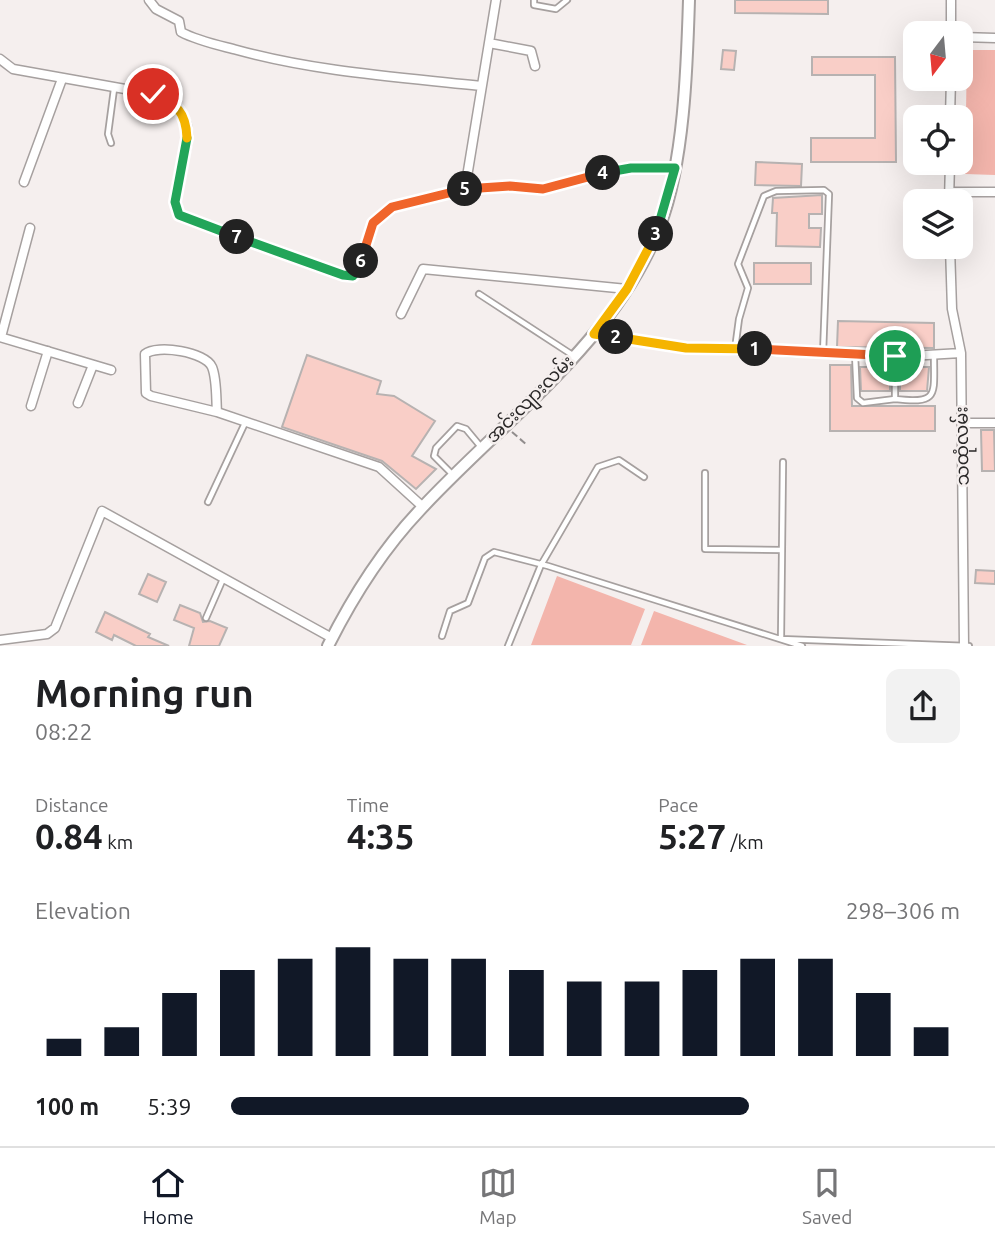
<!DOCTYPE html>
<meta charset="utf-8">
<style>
body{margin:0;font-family:Ubuntu,"Noto Sans Myanmar",sans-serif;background:#f2f2f2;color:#202124;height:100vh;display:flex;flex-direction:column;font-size:26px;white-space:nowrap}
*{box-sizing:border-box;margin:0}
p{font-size:23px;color:#757577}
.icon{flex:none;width:38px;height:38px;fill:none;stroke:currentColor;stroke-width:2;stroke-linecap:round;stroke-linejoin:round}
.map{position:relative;height:646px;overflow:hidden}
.sheet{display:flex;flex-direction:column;background:#fff;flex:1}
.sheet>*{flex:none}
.needle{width:46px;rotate:196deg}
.buttons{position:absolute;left:903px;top:21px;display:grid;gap:14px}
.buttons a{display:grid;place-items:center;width:70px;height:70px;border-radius:14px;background:#fff;box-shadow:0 7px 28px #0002;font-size:35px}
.pin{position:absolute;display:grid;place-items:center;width:60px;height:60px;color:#fff;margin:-30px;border:4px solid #fff;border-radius:50%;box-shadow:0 2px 7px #0007}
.km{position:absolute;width:35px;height:35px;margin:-18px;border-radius:50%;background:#222;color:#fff;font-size:19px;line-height:35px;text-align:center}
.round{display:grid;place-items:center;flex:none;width:74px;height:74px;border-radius:14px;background:#f2f2f2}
.headline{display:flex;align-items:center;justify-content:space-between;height:119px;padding:0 35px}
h1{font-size:38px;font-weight:700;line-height:52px}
.stats{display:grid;grid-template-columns:repeat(3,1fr);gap:10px;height:119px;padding:7px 35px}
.stats div{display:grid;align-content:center}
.stats b{font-size:35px;font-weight:700}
.stats small{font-size:19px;font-weight:400}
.stats p{font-size:19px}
.chart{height:196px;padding:14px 35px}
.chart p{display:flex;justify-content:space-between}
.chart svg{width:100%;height:126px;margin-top:7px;stroke:#111827;stroke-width:6}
ul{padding:0 35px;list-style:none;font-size:23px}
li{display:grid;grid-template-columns:112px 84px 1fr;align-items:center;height:52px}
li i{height:18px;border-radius:9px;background:#111827}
.dock{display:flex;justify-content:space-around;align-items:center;height:98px;border-top:2px solid #e0e0e0;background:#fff;font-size:19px;color:#757577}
.dock a{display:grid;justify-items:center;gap:4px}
.dock .selected{color:#111827}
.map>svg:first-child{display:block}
.green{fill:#f3b5ac}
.building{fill:#f9cec7;stroke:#b7b2b1;stroke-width:2}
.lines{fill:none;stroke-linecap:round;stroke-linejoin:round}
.service-casing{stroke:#a6a09f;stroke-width:8}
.minor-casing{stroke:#a6a09f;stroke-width:11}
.secondary-casing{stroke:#a6a09f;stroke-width:14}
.path{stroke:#918d8d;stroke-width:2;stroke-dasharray:7 3.5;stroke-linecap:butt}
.service{stroke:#fff;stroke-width:4.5}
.minor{stroke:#fff;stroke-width:8}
.secondary{stroke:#fff;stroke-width:10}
.split-1-casing{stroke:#fff;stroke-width:14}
.split-2-casing{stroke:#fff;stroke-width:14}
.split-3-casing{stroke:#fff;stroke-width:14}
.split-4-casing{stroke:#fff;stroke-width:14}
.split-5-casing{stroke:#fff;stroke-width:14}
.split-6-casing{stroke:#fff;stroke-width:14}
.split-7-casing{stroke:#fff;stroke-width:14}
.split-8-casing{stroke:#fff;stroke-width:14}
.split-9-casing{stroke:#fff;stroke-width:14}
.split-1{stroke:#f0652b;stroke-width:9}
.split-2{stroke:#f5b400;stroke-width:9}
.split-3{stroke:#f5b400;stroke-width:9}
.split-4{stroke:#22a559;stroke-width:9}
.split-5{stroke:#f0652b;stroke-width:9}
.split-6{stroke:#f0652b;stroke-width:9}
.split-7{stroke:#22a559;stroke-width:9}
.split-8{stroke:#22a559;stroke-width:9}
.split-9{stroke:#f5b400;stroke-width:9}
.labels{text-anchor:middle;stroke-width:5;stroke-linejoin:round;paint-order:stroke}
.street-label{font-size:18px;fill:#292727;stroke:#f5efee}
</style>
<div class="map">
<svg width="995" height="646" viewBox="0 0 995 646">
<rect width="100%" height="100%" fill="#f5efee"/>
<path class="green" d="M967,50H995V175L965,174Z
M557,576L645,609L631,645H531Z
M654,611L747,645H641Z"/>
<path class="building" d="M735,0H828V14L735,13Z
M723,50L736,51L734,70L721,69Z
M812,57H895L896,162H811V138H875V75H812Z
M756,162L802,164L801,186L755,185Z
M822,195V214H809V228H821L820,247L776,246L777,213H772L773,198Z
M754,263H811V284H754Z
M838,321L934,323V348L837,347Z
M307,355L381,381L377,394L394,396L435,421L412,456L436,469L416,489L382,461L282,427Z
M830,365H851L852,406H935V431H830Z
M860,367H890V391H861Z
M900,367H929L927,391H900Z
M981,430H994L995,471H982Z
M976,570L995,571V584L975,583Z
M148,574L166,582L157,602L139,594Z
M180,605L200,613L203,622L210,621L227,628L219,646H189L194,628L174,620Z
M105,612L150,634L148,637L169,646H136L114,635L112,640L96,632Z"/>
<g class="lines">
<defs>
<path id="service" d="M534,0V5L556,9L567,0
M111,143L108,134L114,89
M479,294L574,356
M735,349L739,319L748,288L738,264L764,196L776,191L824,190L829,194L823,354
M855,354L857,398L863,403L895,399V357
M895,399C939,404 934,396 934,356
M705,473V549L782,550L781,639L969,646
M452,474L434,456L436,448L457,426L466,429L481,447
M208,502L245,423
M782,550L783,462
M206,618L223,579
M442,636L450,611L468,603L485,558L494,552L548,566L802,646
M508,646L541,565L598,467L619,460L644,477"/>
<path id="minor" d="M149,0L156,9L179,21L181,32C198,41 218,45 237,50C317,72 399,77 481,86
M951,0V33
M961,37L995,38
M489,43L531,51L535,66
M0,59L13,69L153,94C223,123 163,168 179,215L343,275L353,276L359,269L373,224L392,207L465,189L510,186L543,189L631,168H675
M950,117L951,79
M24,182L62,79
M465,189L496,0
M949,192H995
M949,201L950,163
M950,247L952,309L961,353L964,646
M401,314L423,269L627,289
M594,334L686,348L910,356L961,353
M0,337L111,370
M1,337L30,228
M78,403L93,365
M31,406L48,351
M217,412C216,399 217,379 212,367C206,352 157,344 145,354L146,393L151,396L217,412L379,467L423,507
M962,423H995
M0,640L47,634L55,628L102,511L332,638"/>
<path id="secondary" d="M328,646C352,598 383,549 420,510C503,420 615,343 660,225C684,163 687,67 689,0"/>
</defs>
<use href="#service" class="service-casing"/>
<use href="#minor" class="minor-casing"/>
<use href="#secondary" class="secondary-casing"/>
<path class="path" d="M512,432L527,445"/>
<use href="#service" class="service"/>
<use href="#minor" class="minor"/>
<use href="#secondary" class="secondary"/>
</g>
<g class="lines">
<defs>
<path id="split-1" d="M755,349L895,356"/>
<path id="split-2" d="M616,337L686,348L755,349"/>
<path id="split-3" d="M616,337L594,334L627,289L656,234"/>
<path id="split-4" d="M603,173L631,168H675L656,234"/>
<path id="split-5" d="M465,189L510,186L543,189L603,173"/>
<path id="split-6" d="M361,261L373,223L392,207L465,189"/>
<path id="split-7" d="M237,237L343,275L353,276L361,261"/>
<path id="split-8" d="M187,138L175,202L179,215L237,237"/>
<path id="split-9" d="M153,94C177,104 186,112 187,138"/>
</defs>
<use href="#split-1" class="split-1-casing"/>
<use href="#split-2" class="split-2-casing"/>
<use href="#split-3" class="split-3-casing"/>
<use href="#split-4" class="split-4-casing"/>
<use href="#split-5" class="split-5-casing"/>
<use href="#split-6" class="split-6-casing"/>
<use href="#split-7" class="split-7-casing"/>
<use href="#split-8" class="split-8-casing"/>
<use href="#split-9" class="split-9-casing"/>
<use href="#split-1" class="split-1"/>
<use href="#split-2" class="split-2"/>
<use href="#split-3" class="split-3"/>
<use href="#split-4" class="split-4"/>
<use href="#split-5" class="split-5"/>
<use href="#split-6" class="split-6"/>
<use href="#split-7" class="split-7"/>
<use href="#split-8" class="split-8"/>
<use href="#split-9" class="split-9"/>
</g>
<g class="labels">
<g class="street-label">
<text transform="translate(530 399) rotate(-45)" y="6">အင်းလျားလမ်း</text>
<text transform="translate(962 446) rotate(-91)" y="6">သထုံလမ်း</text>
</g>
</g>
</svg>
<div class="buttons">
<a><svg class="needle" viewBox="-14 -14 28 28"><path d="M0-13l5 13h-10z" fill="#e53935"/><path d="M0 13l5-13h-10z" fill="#757577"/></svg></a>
<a><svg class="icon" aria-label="locate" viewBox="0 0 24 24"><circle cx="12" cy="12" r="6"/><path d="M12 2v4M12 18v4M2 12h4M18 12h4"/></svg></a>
<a><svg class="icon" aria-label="layers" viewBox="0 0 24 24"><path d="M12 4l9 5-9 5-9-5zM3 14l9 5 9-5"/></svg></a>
</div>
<div class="pin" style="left:895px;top:356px;background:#1e9e55"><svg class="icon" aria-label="arrive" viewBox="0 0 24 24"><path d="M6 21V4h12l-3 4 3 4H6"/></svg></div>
<div class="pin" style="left:153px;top:94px;background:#d93025"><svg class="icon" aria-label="check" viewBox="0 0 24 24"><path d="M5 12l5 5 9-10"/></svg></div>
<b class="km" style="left:755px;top:349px">1</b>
<b class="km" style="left:616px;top:337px">2</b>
<b class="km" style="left:656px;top:234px">3</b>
<b class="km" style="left:603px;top:173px">4</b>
<b class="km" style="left:465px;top:189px">5</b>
<b class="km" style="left:361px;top:261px">6</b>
<b class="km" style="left:237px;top:237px">7</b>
</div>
<section class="sheet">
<div class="headline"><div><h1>Morning run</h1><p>08:22</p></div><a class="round"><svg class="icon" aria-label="share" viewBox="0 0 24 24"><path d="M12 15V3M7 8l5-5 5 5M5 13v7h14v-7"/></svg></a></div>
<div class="stats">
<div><p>Distance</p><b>0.84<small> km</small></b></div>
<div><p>Time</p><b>4:35</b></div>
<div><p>Pace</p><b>5:27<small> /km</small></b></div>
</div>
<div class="chart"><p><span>Elevation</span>298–306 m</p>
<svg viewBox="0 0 160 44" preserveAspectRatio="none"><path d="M5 44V38M15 44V34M25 44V22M35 44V14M45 44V10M55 44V6M65 44V10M75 44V10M85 44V14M95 44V18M105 44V18M115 44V14M125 44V10M135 44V10M145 44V22M155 44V34"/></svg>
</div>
<ul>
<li><b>100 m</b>5:39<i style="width:71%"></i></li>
</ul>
</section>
<nav class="dock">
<a class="selected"><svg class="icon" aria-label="home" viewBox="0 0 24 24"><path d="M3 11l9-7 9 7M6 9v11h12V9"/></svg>Home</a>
<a><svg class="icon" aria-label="map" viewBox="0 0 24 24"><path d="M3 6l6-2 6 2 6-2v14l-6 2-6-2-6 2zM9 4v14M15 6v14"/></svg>Map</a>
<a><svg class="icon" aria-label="saved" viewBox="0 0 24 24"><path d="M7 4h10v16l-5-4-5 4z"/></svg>Saved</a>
</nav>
